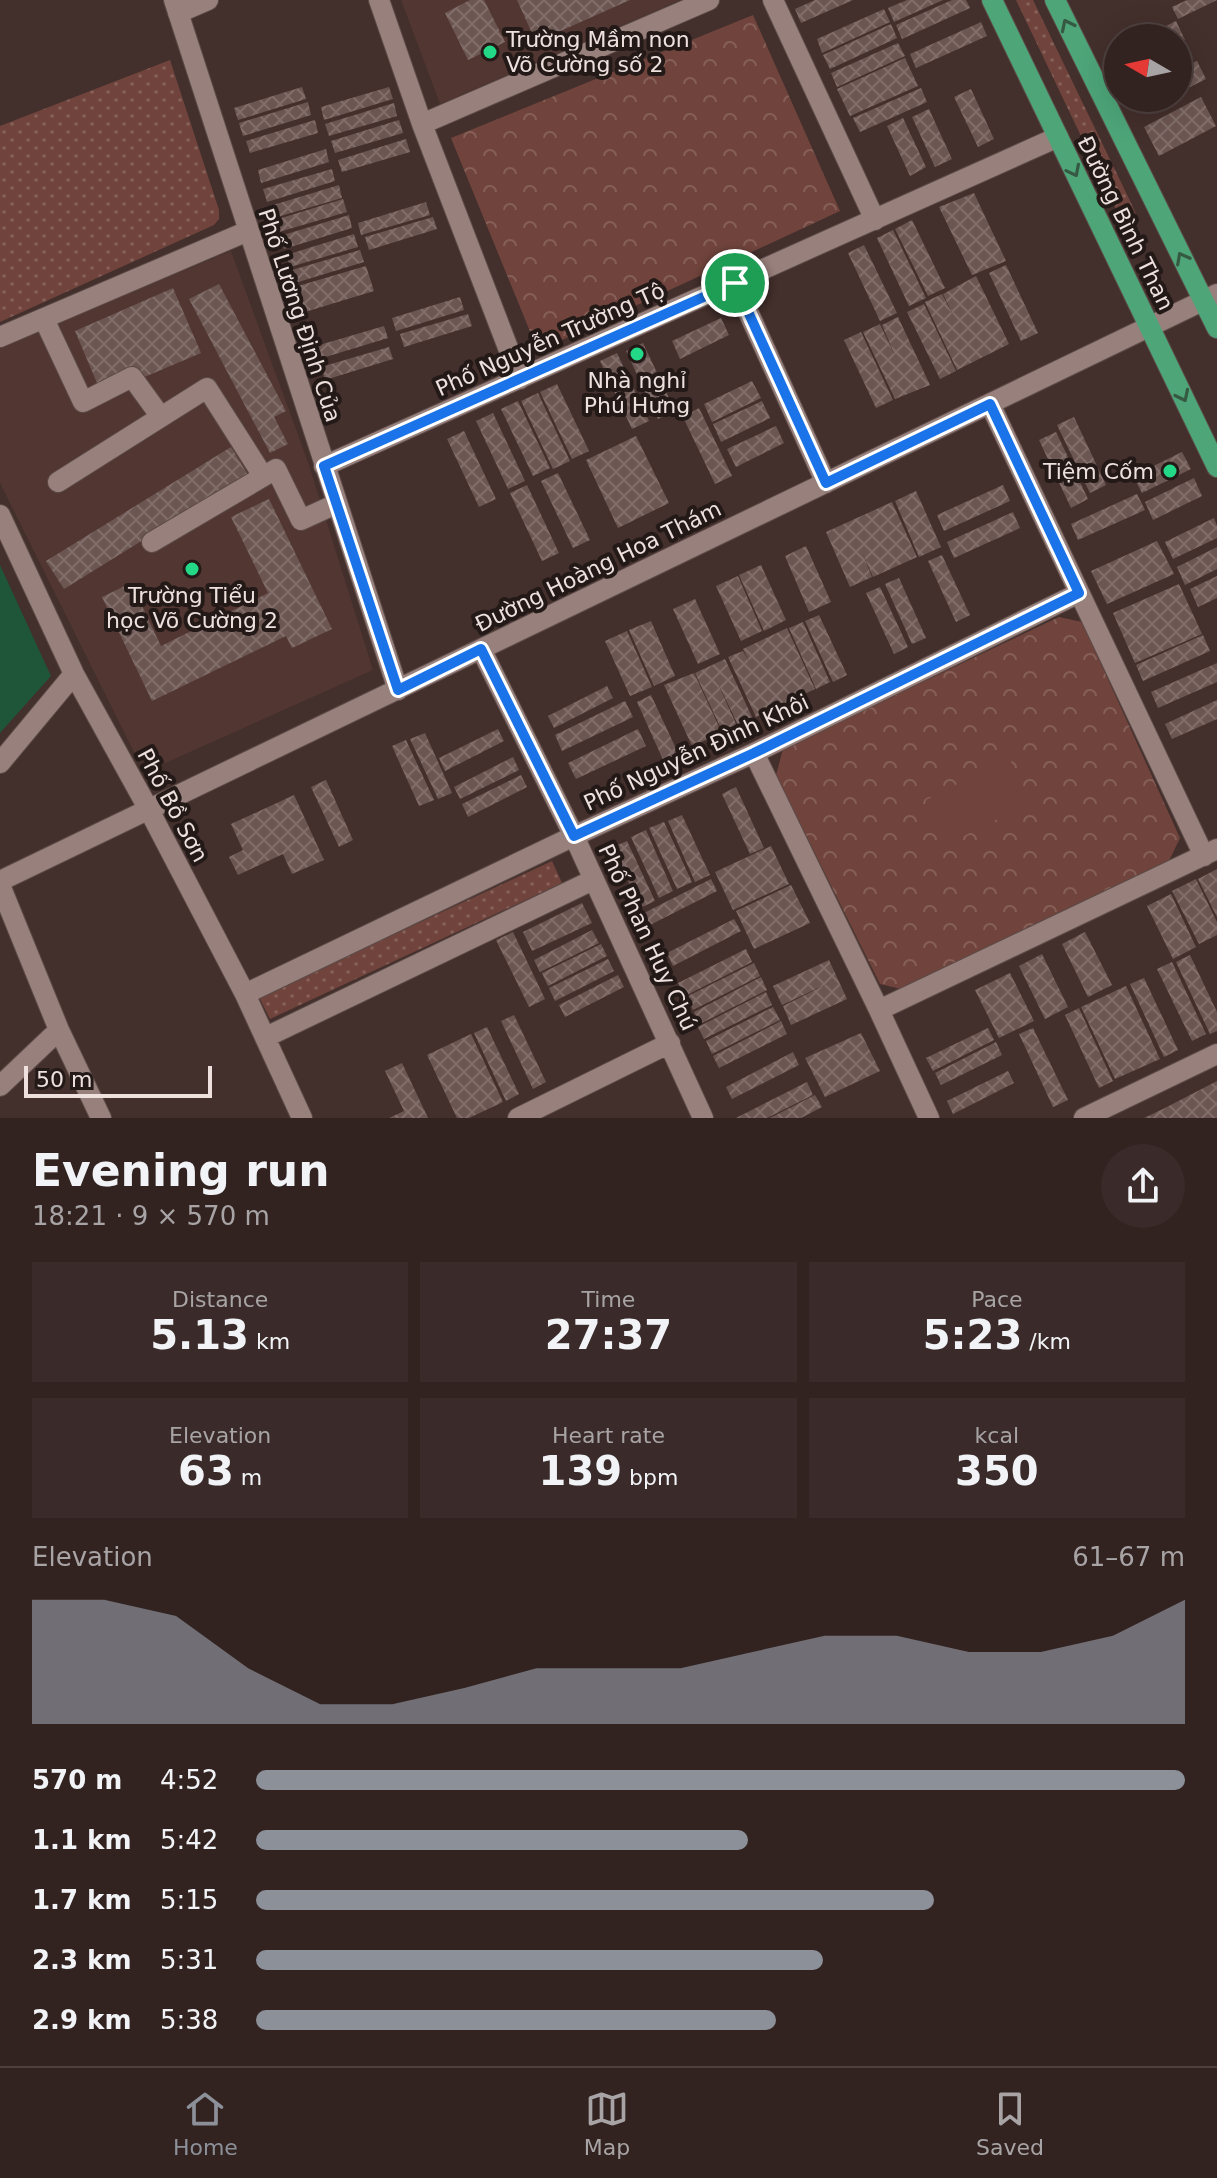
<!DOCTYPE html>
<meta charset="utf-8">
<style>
body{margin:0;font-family:"DejaVu Sans",sans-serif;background:#3a2b2a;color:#f1f3f6;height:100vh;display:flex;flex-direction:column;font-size:30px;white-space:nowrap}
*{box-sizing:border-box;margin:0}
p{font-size:26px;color:#a8a4a5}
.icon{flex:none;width:44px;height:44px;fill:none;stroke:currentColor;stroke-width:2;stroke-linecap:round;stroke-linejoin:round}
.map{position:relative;height:1118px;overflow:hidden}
.side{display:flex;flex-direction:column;background:#322321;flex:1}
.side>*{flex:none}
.needle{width:52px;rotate:279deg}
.tools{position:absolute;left:1104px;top:24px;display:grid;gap:16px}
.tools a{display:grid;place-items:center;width:88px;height:88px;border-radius:50%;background:#322321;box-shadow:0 8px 32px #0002,0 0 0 2px #4d403f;font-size:40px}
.scale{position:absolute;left:24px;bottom:20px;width:188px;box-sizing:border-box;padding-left:8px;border:4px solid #ede0dd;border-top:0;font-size:22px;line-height:28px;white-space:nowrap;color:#ede0dd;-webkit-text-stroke:6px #231a18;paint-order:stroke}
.pin{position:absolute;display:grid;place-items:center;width:68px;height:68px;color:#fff;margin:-34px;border:4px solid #fff;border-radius:50%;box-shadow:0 2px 8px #0007}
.round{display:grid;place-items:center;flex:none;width:84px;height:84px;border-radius:42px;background:#3a2b2a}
.head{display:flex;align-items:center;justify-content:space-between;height:136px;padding:0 32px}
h1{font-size:44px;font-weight:700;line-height:60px}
.figures{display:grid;grid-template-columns:repeat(3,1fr);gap:12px;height:136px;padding:8px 32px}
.figures div{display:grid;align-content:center;border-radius:0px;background:#3a2b2a;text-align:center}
.figures b{font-size:40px;font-weight:700}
.figures small{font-size:22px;font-weight:400}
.figures p{font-size:22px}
.chart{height:224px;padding:16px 32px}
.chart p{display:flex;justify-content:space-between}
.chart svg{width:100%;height:144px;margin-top:8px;fill:#8c9099;opacity:.7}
ul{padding:0 32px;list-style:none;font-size:26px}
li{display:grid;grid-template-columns:128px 96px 1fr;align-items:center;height:60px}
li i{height:20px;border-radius:10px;background:#8c9099}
.tab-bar{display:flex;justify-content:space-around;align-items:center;height:112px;border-top:2px solid #4d403f;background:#322321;font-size:22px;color:#a8a4a5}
.tab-bar a{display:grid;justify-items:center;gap:4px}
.tab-bar .selected{color:#8c9099}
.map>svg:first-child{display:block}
.built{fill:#513631}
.grass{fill:url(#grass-dots)}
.park{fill:url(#park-crowns)}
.pitch{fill:#70443c}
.water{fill:#1f5538}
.building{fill:url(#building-cross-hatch)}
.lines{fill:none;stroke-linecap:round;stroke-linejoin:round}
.minor-casing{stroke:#5c4b48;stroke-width:22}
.major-casing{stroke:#5c4b48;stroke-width:22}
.minor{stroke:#98807c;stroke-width:20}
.major{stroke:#4da578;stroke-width:20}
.oneway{stroke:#365943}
.route-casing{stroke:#fff;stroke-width:16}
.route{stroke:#1a73e8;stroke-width:10}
.poi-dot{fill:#23d887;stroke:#231a18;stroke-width:3}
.labels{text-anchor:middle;stroke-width:8;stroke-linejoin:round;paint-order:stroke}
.poi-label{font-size:22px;fill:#ede0dd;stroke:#231a18}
.street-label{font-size:22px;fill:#ede0dd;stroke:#231a18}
</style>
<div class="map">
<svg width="1217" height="1118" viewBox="0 0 1217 1118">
<defs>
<pattern id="grass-dots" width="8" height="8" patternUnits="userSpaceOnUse" patternTransform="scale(2)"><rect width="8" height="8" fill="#70443c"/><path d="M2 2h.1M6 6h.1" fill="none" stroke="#855f58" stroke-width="1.8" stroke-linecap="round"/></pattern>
<pattern id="park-crowns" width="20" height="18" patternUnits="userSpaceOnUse" patternTransform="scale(2)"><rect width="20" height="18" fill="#70443c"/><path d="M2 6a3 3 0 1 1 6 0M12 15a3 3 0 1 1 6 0" fill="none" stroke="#855f58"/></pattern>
<pattern id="building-cross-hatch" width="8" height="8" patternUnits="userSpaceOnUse" patternTransform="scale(2)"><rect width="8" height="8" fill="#6c5652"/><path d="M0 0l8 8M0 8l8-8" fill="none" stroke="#816e6a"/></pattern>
</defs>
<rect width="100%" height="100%" fill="#432f2c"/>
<path class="built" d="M401,0H680L440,104Z
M231,251L308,462L373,670L161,765L136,756L0,483V347Z"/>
<path class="grass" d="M1016,0H1033L1132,205C1135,213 1142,223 1132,228L1122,222Z
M170,60L219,210V219L214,225L0,322V126Z
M552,861L562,883L270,1019L259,997Z"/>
<path class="park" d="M753,15L840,211L538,351L451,138Z
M1059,617L1082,622L1180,838L1166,867L901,989L880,984L776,775L783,749Z"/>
<path class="pitch" d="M1009,758L1031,802L948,844L926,800Z"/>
<path class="water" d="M0,565L51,676L0,733Z"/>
<path class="building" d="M470,0H484L505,42L468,60L445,13Z
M517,0H630L536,42Z
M815,0H853L801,23L795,9Z
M907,0H943L894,22L888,8Z
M952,0H966L970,8L902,39L896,25Z
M1187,0H1217L1178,19L1172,7Z
M884,9L890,22L822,53L817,39Z
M1176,21L1185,40L1178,43V38H1142Z
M981,22L987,36L916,68L910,54Z
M891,24L897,38L830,69L823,55Z
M898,43L905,56L837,87L831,73Z
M905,58L918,86L850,116L837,89Z
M1197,61L1206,79L1178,93V70Z
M302,87L306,99L238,120L234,108Z
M389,87L393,99L324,120L321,107Z
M921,88L927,102L860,132L853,118Z
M971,89L994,139L978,147L954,97Z
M1201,97L1216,126L1159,156L1144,127Z
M1131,98H1167L1138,112Z
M308,102L311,115L243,136L239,123Z
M394,103L397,116L329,136L325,124Z
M929,109L952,159L935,167L912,117Z
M903,118L926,167L910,176L887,126Z
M315,120L318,133L250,153L246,141Z
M399,120L403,133L335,153L331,141Z
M406,139L410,152L342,172L338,160Z
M326,149L329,162L261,183L258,170Z
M332,169L335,181L267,202L263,189Z
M339,185L342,198L274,218L270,206Z
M974,193L1006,261L972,275L939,207Z
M343,199L347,212L279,232L275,220Z
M426,202L430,215L361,235L358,223Z
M349,215L352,228L284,249L280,236Z
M433,217L437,229L369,250L365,237Z
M912,220L945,288L928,296L895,229Z
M893,230L926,298L909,306L877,238Z
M354,234L358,247L290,267L286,255Z
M864,245L897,313L880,321L848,253Z
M360,250L364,262L295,283L292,270Z
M1006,265L1038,333L1021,341L989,273Z
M366,266L374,291L305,312L298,286Z
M976,276L1009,344L957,370L925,302L942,294L955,319L943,294Z
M219,284L286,411L274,417L288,444L270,453L189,299Z
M173,288L201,353L102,395L75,331Z
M460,297L464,310L396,331L392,318Z
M924,304L956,371L940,379L907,312Z
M468,314L472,326L404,347L400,334Z
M898,317L930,385L895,399L863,332L880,324L896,358L882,325Z
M721,318L729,335L680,359L672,341Z
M384,326L388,338L319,359L316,346Z
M861,332L893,400L876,408L844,340Z
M643,343L675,411L658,419L626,351Z
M389,347L393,359L325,380L321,367Z
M617,353L649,421L632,429L600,361Z
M752,381L761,398L712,422L704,404Z
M557,384L589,451L572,459L540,392Z
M538,393L570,461L553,469L521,401Z
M518,401L550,468L533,476L501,409Z
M762,401L770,418L721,442L713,424Z
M699,408L732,476L715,484L683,417Z
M493,413L525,481L508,489L476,421Z
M1074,417L1106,485L1090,493L1057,425Z
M776,426L784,443L736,467L727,449Z
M464,431L496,499L479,507L447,439Z
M1056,432L1088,499L1071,508L1039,440Z
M636,436L669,503L618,528L586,460Z
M231,447L248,475L64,589L46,561Z
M1182,452L1191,469L1142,493L1133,476Z
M558,473L590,540L573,548L541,481Z
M1194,478L1202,496L1153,520L1145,502Z
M527,485L559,553L542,561L510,493Z
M1003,485L1010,501L944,531L937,515Z
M916,491L941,547L919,557L895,501Z
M1137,494L1145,510L1078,540L1071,524Z
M269,499L332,629L292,648L286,636L152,701L102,597L131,583L161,646L268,593L231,517Z
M892,502L917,557L873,577L862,552L872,577L850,587L826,532Z
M1013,512L1020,528L954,558L947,542Z
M1214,518L1217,526V538L1173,559L1165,542Z
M1157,541L1174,574L1107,604L1091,571Z
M806,546L831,602L809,612L785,556Z
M1217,547V569L1185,585L1177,567Z
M942,555L970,615L956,622L928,561Z
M761,565L786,620L764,631L739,575Z
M738,576L762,631L741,641L716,586Z
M1217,576V598L1198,607L1190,589Z
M899,578L926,638L912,644L885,584Z
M1179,584L1202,634L1135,663L1113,613Z
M880,587L908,647L894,654L866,593Z
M695,599L720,654L698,664L673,609Z
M819,615L847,675L833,682L805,621Z
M651,621L675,676L654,686L629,630Z
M803,622L830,682L816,689L789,628Z
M787,628L815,689L756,717L728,657L743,651L750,663L743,649Z
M627,631L652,687L630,696L605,641Z
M1203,635L1210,651L1143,681L1136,665Z
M725,659L753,719L738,725L715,677L737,726L723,733L695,673Z
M1217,663V682L1158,708L1151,692Z
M694,673L722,733L692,746L664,685Z
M607,686L613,698L554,728L548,716Z
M651,695L679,755L664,762L637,702Z
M1217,700V719L1172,739L1165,724Z
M625,701L633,717L562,751L555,735Z
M498,729L504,741L445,771L439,758Z
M638,729L646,746L576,779L568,763Z
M425,733L452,793L438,799L410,739Z
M406,740L434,800L419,806L392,746Z
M513,757L519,770L460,799L454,787Z
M521,775L527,787L468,817L462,804Z
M326,780L353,840L339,847L311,787Z
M736,787L764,848L750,854L722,794Z
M294,795L324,860L292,874L283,854L238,875L229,857L243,850L231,824Z
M682,815L710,875L695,882L668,821Z
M664,822L692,882L677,889L649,828Z
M646,830L673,891L659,898L631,837Z
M627,841L655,901L640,908L613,847Z
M771,846L789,884L733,910L715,872Z
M1217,869V917L1198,879Z
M711,879L717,891L650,925L644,913Z
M1196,879L1217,922V935L1199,944L1172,891Z
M791,885L810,923L754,949L736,911Z
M1171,894L1196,947L1173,959L1147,906Z
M582,903L592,923L532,951L523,932Z
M734,919L741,931L673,966L667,953Z
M592,930L599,943L540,972L534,960Z
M513,932L545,999L529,1007L496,940Z
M1085,932L1112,985L1088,997L1062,944Z
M601,944L607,956L548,986L542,973Z
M746,949L752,962L685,996L678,983Z
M1042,954L1068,1007L1045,1019L1019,966Z
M1190,955L1217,1012V1031L1210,1034L1176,962Z
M608,959L614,971L555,1001L549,988Z
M829,960L847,999L791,1025L783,1006L831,982L782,1005L773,986Z
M1172,962L1206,1034L1192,1041L1157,969Z
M754,963L760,976L693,1010L686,997Z
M1010,973L1034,1021L999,1038L975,990Z
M618,975L624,987L565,1017L559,1005Z
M761,977L767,990L700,1024L694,1012Z
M1144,978L1178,1050L1164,1057L1130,984Z
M1126,986L1160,1059L1115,1079L1081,1007Z
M766,992L772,1005L704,1039L698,1027Z
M773,1007L780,1020L712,1054L706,1041Z
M1079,1008L1113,1081L1099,1088L1065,1015Z
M514,1015L546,1082L533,1089L501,1021Z
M781,1021L787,1034L719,1068L713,1056Z
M487,1027L519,1094L506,1101L474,1033Z
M988,1028L994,1040L933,1071L926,1058Z
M1033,1028L1068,1100L1053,1107L1019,1034Z
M861,1033L880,1071L825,1097L805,1058Z
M471,1034L503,1102L469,1118H457L427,1055Z
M996,1042L1002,1055L941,1085L935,1073Z
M793,1052L799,1065L732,1099L726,1087Z
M402,1063L428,1118H389L404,1111L385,1071Z
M1008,1071L1014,1083L953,1114L947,1101Z
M1217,1081V1118H1144L1163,1109Z
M807,1082L813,1095L767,1118H736Z
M815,1095L822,1107L801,1118H770Z"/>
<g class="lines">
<defs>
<path id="minor" d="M174,0L398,690
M379,0L422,124L520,379
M773,0L875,220
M178,13L208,0
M422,124L709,0
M735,283L826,483
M44,319L83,402L132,377L161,417
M0,337L248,231
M990,404L1204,856
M324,466L1058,137
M58,482L207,388L263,476
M0,515L74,674L149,810L245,994L302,1118
M152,542L276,469L301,520L336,504
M481,649L574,836L703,1118
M754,753L879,1010L929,1118
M0,763L74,674
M0,881L1217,294
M0,885L59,1030L101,1118
M245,994L574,836L754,753L1079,593
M879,1010L1217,849
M266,1037L593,880
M0,1086L59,1030
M518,1118L670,1043
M1084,1118L1217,1054"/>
<path id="major" d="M992,0L1217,467
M1055,0L1217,328"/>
</defs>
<use href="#minor" class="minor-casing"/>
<use href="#major" class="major-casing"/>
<use href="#minor" class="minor"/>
<use href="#major" class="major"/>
</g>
<defs><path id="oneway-chevron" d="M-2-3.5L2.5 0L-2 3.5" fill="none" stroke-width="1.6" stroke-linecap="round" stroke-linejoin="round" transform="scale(2)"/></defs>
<g class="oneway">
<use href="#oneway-chevron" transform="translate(1067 25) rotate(-116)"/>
<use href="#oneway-chevron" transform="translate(1074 171) rotate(63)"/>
<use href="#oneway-chevron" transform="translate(1182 258) rotate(-118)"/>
<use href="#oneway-chevron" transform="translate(1183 396) rotate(64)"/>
</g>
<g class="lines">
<defs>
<path id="route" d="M735,283L826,483L990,404L1079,593L754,753L574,836L481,649L398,690L324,466Z"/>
</defs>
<use href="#route" class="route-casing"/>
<use href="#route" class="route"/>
</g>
<g class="poi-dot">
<circle cx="490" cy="52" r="8"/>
<circle cx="637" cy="354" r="8"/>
<circle cx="1170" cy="471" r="8"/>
<circle cx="192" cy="569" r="8"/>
</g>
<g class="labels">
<g class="poi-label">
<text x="506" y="47" text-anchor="start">Trường Mầm non<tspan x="506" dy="25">Võ Cường số 2</tspan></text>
<text x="637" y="388">Nhà nghỉ<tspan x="637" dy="25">Phú Hưng</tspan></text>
<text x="1154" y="479" text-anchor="end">Tiệm Cốm</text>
<text x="192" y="603">Trường Tiểu<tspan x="192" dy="25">học Võ Cường 2</tspan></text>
</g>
<g class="street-label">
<text transform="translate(1126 223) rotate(64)" y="8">Đường Bình Than</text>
<text transform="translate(300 315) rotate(72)" y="8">Phố Lương Định Của</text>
<text transform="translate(550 339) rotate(-24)" y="8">Phố Nguyễn Trường Tộ</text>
<text transform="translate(598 566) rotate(-26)" y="8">Đường Hoàng Hoa Thám</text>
<text transform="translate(696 752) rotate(-25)" y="8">Phố Nguyễn Đình Khôi</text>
<text transform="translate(173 805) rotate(62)" y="8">Phố Bồ Sơn</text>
<text transform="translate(648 937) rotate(65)" y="8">Phố Phan Huy Chú</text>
</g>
</g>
</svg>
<div class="tools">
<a><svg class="needle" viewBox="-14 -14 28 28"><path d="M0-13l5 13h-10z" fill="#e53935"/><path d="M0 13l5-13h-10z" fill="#a8a4a5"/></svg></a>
</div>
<div class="scale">50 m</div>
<div class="pin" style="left:735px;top:283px;background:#1e9e55"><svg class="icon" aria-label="arrive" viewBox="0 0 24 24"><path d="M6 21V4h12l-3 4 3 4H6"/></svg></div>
</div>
<section class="side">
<div class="head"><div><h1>Evening run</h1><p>18:21 · 9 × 570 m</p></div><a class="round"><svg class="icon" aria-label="share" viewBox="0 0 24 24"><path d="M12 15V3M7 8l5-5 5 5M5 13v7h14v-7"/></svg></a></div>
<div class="figures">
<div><p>Distance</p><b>5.13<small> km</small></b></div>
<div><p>Time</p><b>27:37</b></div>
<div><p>Pace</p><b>5:23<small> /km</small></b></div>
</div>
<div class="figures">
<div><p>Elevation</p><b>63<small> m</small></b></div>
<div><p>Heart rate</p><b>139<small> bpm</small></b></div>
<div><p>kcal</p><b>350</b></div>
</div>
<div class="chart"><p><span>Elevation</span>61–67 m</p>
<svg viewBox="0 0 160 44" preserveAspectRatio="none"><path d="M0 44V6L10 6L20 11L30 27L40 38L50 38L60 33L70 27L80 27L90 27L100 22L110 17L120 17L130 22L140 22L150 17L160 6V44z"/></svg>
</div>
<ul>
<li><b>570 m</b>4:52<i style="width:100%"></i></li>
<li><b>1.1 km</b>5:42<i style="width:53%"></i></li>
<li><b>1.7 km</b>5:15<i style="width:73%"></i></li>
<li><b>2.3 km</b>5:31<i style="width:61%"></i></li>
<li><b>2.9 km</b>5:38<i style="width:56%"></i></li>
</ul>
</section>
<nav class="tab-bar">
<a class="selected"><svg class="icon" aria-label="home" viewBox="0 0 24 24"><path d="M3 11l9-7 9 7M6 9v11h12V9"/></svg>Home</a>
<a><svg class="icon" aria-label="map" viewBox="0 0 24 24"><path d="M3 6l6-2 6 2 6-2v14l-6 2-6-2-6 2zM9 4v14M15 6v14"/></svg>Map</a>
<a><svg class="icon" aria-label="saved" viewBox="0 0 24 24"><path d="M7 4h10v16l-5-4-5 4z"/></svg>Saved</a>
</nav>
